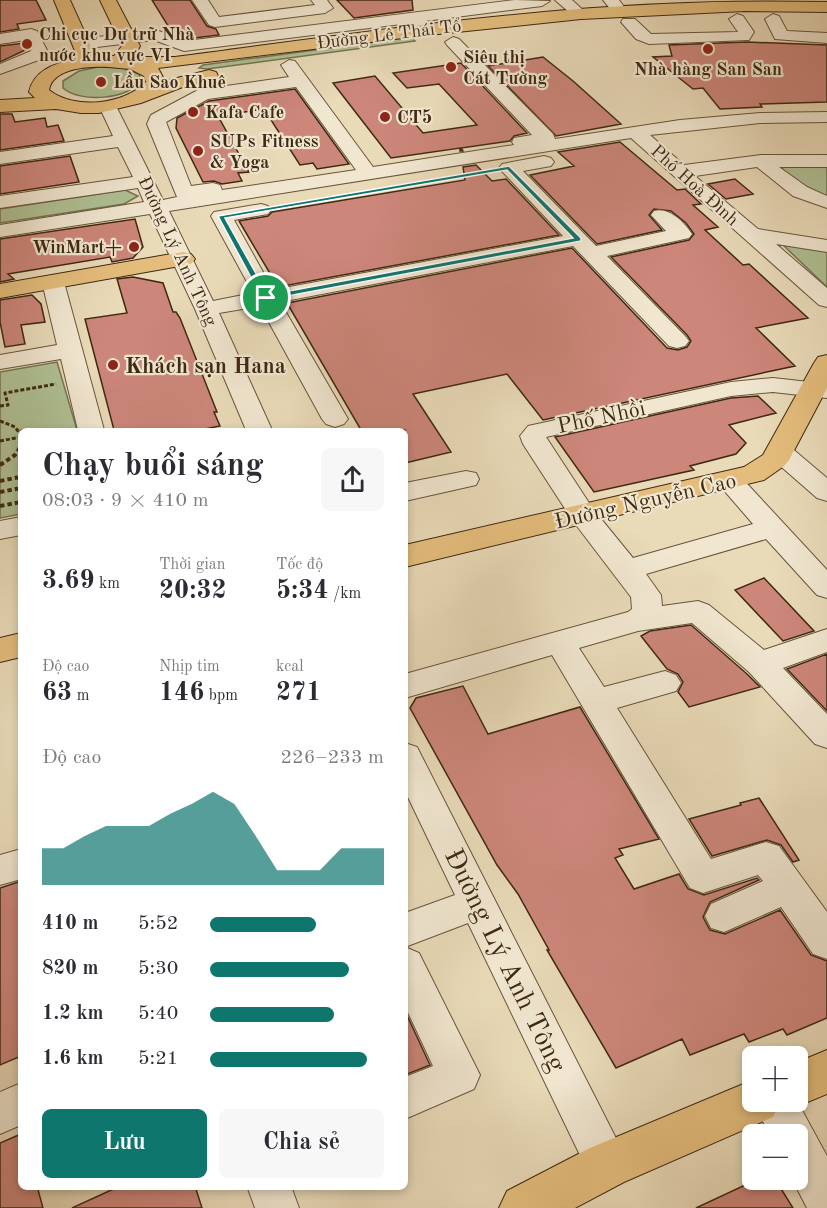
<!DOCTYPE html>
<html lang="vi">
<meta charset="utf-8">
<style>
body{margin:0;font-family:"Old Standard TT",serif;background:#f7f7f7;color:#2b2b33;height:100vh;display:flex;flex-direction:column;font-size:22px;white-space:nowrap}
*{box-sizing:border-box;margin:0}
p{font-size:20px;color:#7c7c81}
.icon{flex:none;width:33px;height:33px;fill:none;stroke:currentColor;stroke-width:2;stroke-linecap:round;stroke-linejoin:round}
.map{position:relative;flex:1;overflow:hidden}
.details{position:absolute;left:18px;top:428px;width:390px;height:762px;display:flex;flex-direction:column;background:#fff;border-radius:9px;box-shadow:0 3px 9px #0003}
.details>*{flex:none}
.tools{position:absolute;left:742px;top:1046px;display:grid;gap:12px}
.tools a{display:grid;place-items:center;width:66px;height:66px;border-radius:9px;background:#fff;box-shadow:0 3px 9px #0003;font-size:30px}
.pin{position:absolute;display:grid;place-items:center;width:51px;height:51px;color:#fff;margin:-26px;border:3px solid #fff;border-radius:50%;box-shadow:0 2px 6px #0007}
.round{display:grid;place-items:center;flex:none;width:63px;height:63px;border-radius:9px;background:#f7f7f7}
.headline{display:flex;align-items:center;justify-content:space-between;height:102px;padding:0 24px}
h1{font-size:33px;font-weight:800;line-height:45px}
.metrics{display:grid;grid-template-columns:repeat(3,1fr);gap:9px;height:102px;padding:6px 24px}
.metrics div{display:grid;align-content:center}
.metrics b{font-size:26px;font-weight:800}
.metrics small{font-size:16px;font-weight:400}
.metrics p{font-size:16px}
.chart{height:168px;padding:12px 24px}
.chart p{display:flex;justify-content:space-between}
.chart svg{width:100%;height:108px;margin-top:6px;fill:#0f766e;opacity:.7}
.action{display:flex;gap:12px;margin-top:auto;padding:12px 24px}
.action a{flex:1;height:69px;border-radius:9px;background:#0f766e;color:#fff;font-size:24px;font-weight:800;line-height:69px;text-align:center}
.action a+a{background:#f7f7f7;color:#2b2b33}
ul{padding:0 24px;list-style:none;font-size:20px}
li{display:grid;grid-template-columns:96px 72px 1fr;align-items:center;height:45px}
li i{height:15px;border-radius:8px;background:#0f766e}
.map>svg:first-child{display:block}
.green{fill:#afc194;stroke:#767554;stroke-width:1.5}
.building{fill:#cc867a;stroke:#3e2913;stroke-width:1.5}
.lines{fill:none;stroke-linecap:round;stroke-linejoin:round}
.minor-casing{stroke:#69553c;stroke-width:2}
.major-casing{stroke:#3e2913;stroke-width:2}
.path-far1{stroke:#3e2913;stroke-width:3;stroke-dasharray:4 2;stroke-linecap:butt}
.path{stroke:#3e2913;stroke-width:4;stroke-dasharray:4.5 3;stroke-linecap:butt}
.minor{fill:#f1e7d1;fill-rule:evenodd}
.major{fill:#e4bd7c;fill-rule:evenodd}
.route{fill:#0f766e;stroke:#fff;stroke-width:1.5;fill-rule:evenodd}
.poi-dot{fill:#8f2418;stroke:#f1e7d1;stroke-width:2}
.labels{text-anchor:middle;stroke-width:4.5;stroke-linejoin:round;paint-order:stroke}
.far-poi-label{font-size:18px;font-weight:bold;fill:#3e2913;stroke:#f1e7d1;text-anchor:start}
.far-street-label{font-size:18px;fill:#3e2913;stroke:#f1e7d1}
.poi-label{font-size:22px;font-weight:bold;fill:#3e2913;stroke:#f1e7d1;text-anchor:start}
.street-label{font-size:22px;fill:#3e2913;stroke:#f1e7d1}
.near-street-label{font-size:27px;fill:#3e2913;stroke:#f1e7d1}
</style>
<div class="map">
<svg width="827" height="1208" viewBox="0 0 827 1208">
<rect width="100%" height="100%" fill="#e9dab8"/>
<filter id="stains"><feTurbulence type="fractalNoise" baseFrequency=".00333" numOctaves="4"/><feColorMatrix values="0 0 0 0 .2 0 0 0 0 .09 0 0 0 0 .02 0 0 0 .5 -.17"/></filter>
<radialGradient id="worn" r=".72"><stop offset=".6" stop-color="#630" stop-opacity="0"/><stop offset="1" stop-color="#630" stop-opacity=".3"/></radialGradient>
<path class="green" d="M411,37L415,41L207,69L199,68L203,65Z
M98,67L122,68L139,74L141,80C130,100 79,103 63,88V81L79,71Z
M827,164V198L802,187L782,171L783,167Z
M125,190L138,196L124,204L0,223V209Z
M783,245L827,249V287Z
M57,362L77,430H21V514L0,518V372Z"/>
<path class="building" d="M0,0H36L46,20L17,24L19,29L0,32Z
M152,0H190L207,26L216,29L219,35L186,39L173,34Z
M337,0H412L413,10L354,18Z
M747,42L827,45V102L760,104L762,107L720,109L703,88L693,89L653,57L672,56L669,45Z
M25,43L27,49L0,62V46Z
M543,57L573,81L621,124L556,136L488,66Z
M461,63L527,133L514,136L510,141L461,148L463,151H460V148L391,158L333,83L375,76L423,133L477,125L439,84L407,88L393,73Z
M295,89L349,164L317,169L313,163L300,165L264,109L218,116L249,172L238,173L242,181L222,184L214,181L203,182L176,128L177,118L209,101Z
M0,114H12L15,122L45,118L47,127L58,125L64,141L0,150Z
M620,142L677,190L685,189L701,204L693,205L718,227L705,230L743,265L749,264L808,318L756,328L795,366L543,420L507,374L413,394L451,452L405,463V430H361L287,303L572,248L667,348L678,350L687,347L691,341L687,335L611,257L689,240L694,234L686,223L671,211L654,209L649,215L662,230L597,244L530,175L574,166L558,152Z
M70,156L79,182L0,194V166Z
M476,165L492,181L506,179L559,235L278,287L239,221L268,216L272,212L465,180L463,167Z
M735,179L753,194L726,199L708,184Z
M135,219L143,247L133,258L112,262L110,257L8,274L14,279L0,282V239Z
M133,277L163,283L173,312H176L180,318L217,412H214L220,426L200,430H114L85,319L127,313L117,279Z
M32,295L41,304L45,322L21,325L25,344L5,347L0,322V300Z
M758,396L776,413L729,425L746,443L736,454L690,466L694,470L594,492L555,437L731,398Z
M764,578L814,631L783,641L735,590Z
M691,625L747,674L760,687L689,707L678,692L683,682L678,674L667,669L641,636L650,631Z
M827,654V711L787,669Z
M463,686L488,734L580,707L659,839L619,849L623,855L615,858L634,889L679,874L688,889L704,895L757,878L759,880L710,902L703,917L710,930L725,934L780,910L811,955L827,961V1018L787,1035L783,1029L749,1042L744,1034L690,1055L682,1039L616,1068L547,950H549L518,894L497,865L410,708L416,698Z
M759,798L799,860L793,862L781,845L767,840L712,856L689,819L741,805L740,803Z
M21,881V1056L0,1065V888Z
M405,1011L430,1065L405,1075Z
M21,1134V1186H37L43,1208H0V1143Z
M758,1179H775L793,1208H696Z
M120,1186H195L202,1208H72Z"/>
<g class="lines">
<defs>
<path id="minor" d="M192,0H208L219,17L315,5L311,0H327L333,8L325,13L215,27L209,25Z
M515,0L550,1L542,6L425,21L432,29L424,34L418,32L410,23L184,51L154,40L81,49L73,44L81,39L156,30L186,41Z
M555,0H572L583,10L580,13H570Z
M603,0H619L625,8L617,13L612,11Z
M737,14L743,16L754,32L749,40L649,44L636,39L621,22L623,19H635L651,34L738,32L729,19Z
M773,14L779,16L787,31L827,33V43L775,39L765,19Z
M31,29L37,31L49,54L47,57L0,74V64L31,51L26,40L0,44V34Z
M453,37L459,39L553,134L555,139L680,120L760,113L827,112V122L760,123L650,135L684,165L761,155H827V167H779L807,187L827,196V208L793,196L757,167L695,176L758,229L827,240V252L776,244L827,288V307L819,305L631,138L169,211L213,301L253,293L211,216L214,212L261,204L268,206L271,210L268,214L234,220L273,290L563,236L499,168L502,164L544,156L551,158L554,162L551,166L523,171L596,246L666,231L651,215L654,211C669,207 684,222 692,234L689,238L607,256L685,336L689,341L685,346L677,348L669,346L573,246L280,302L348,419L344,424L335,427L326,424L322,419L260,306L219,313L272,430H246L195,309L150,214L0,237V225L144,202L138,188L0,208V196L133,177L118,147L0,164V152L113,136L99,106L102,102H114L163,200L177,197L147,124L151,115L198,90L289,77L281,65L289,60L295,61L373,167L514,145L512,142L514,138L532,135L447,45L445,42ZM296,87L356,170L222,190L220,185L213,183L191,186L166,122L208,99Z
M53,275L61,277L64,282L104,430H78L61,359L0,369V355L57,345L42,282L45,277Z
M773,378L827,384V398L773,392L731,396L546,437L593,509L633,558L753,524L715,480L718,474L728,472L738,474L827,570V598L817,595L766,539L646,574L661,595L662,606L698,601L709,605L764,650L827,629V652L783,668L827,714V748L815,744L749,672L692,623L638,631L579,648L604,687L665,671L676,675L681,683L676,691L617,708L711,859L766,842L779,846L827,912V959L813,954L781,907L724,932L711,928L705,916L711,904L763,881L758,875L703,893L690,888L552,655L405,698V674L628,612L632,609L631,597L573,521L523,444L520,436L528,426L731,382Z
M779,443L788,445L827,478V501L817,498L770,457L766,451L770,445Z
M466,471L476,473L479,479L476,485L405,501V483Z
M21,517V535L0,539V521Z
M405,743L417,747L622,1150L629,1165L622,1180L607,1187L592,1180L468,923L405,947V913L455,895L405,791Z
M21,849V879L0,885V855Z
M405,947L419,953L480,1075L474,1089L405,1119V1077L433,1066L405,1006Z
M21,1083V1125L0,1134V1092Z
M753,1101H797L827,1156V1208H807L792,1179H798V1134H769Z
M247,1186H291L299,1208H255Z"/>
<path id="major" d="M54,0H70L93,51V56H114L122,46L100,0H116L140,46L134,57H175C337,36 500,11 663,4C718,1 772,1 827,2V12L745,11L581,19L419,36L158,68L165,81L209,70L216,72L218,76L216,80L188,85L141,103L99,113H81L56,109L0,112V100L35,98L29,92C34,70 54,64 74,59L75,51ZM109,67L130,69L144,76L146,82C124,105 74,110 49,90C53,67 91,66 109,67Z
M183,252L191,254L195,259L191,264L0,298V284Z
M827,355V388L789,460L784,466L764,480L405,567V545L744,467L763,455L814,363L818,357Z
M21,633V657L0,662V638Z
M827,1050V1094L798,1106L785,1101H798V1062Z
M753,1080V1101H780L773,1117L624,1182L575,1208H499L507,1191L590,1148Z"/>
</defs>
<use href="#minor" class="minor-casing"/>
<use href="#major" class="major-casing"/>
<path class="path-far1" d="M0,406L8,405L5,393L56,384
M0,421L15,427L21,435
M0,441L21,437"/>
<path class="path" d="M0,465L15,455L21,446
M0,481L20,477L21,483
M0,492L21,488
M0,506L21,502"/>
<use href="#minor" class="minor"/>
<use href="#major" class="major"/>
</g>
<path class="route" d="M509,166L581,238V241L266,300L262,298L218,216ZM507,170L573,238L268,295L225,218Z"/>
<g class="poi-dot">
<circle cx="27" cy="44" r="6"/>
<circle cx="708" cy="49" r="6"/>
<circle cx="451" cy="67" r="6"/>
<circle cx="101" cy="82" r="6"/>
<circle cx="193" cy="112" r="6"/>
<circle cx="385" cy="117" r="6"/>
<circle cx="198" cy="151" r="6"/>
<circle cx="134" cy="247" r="6"/>
<circle cx="113" cy="365" r="6"/>
</g>
<g class="labels">
<g class="far-poi-label">
<text x="39" y="40">Chi cục Dự trữ Nhà<tspan x="39" dy="21">nước khu vực VI</tspan></text>
<text x="463" y="63">Siêu thị<tspan x="463" dy="21">Cát Tường</tspan></text>
<text x="708" y="75" text-anchor="middle">Nhà hàng San San</text>
<text x="113" y="88">Lầu Sao Khuê</text>
<text x="205" y="118">Kafa Cafe</text>
<text x="397" y="123">CT5</text>
<text x="210" y="147">SUPs Fitness<tspan x="210" dy="21">&amp; Yoga</tspan></text>
<text x="122" y="253" text-anchor="end">WinMart+</text>
</g>
<g class="far-street-label">
<text transform="translate(389 34) rotate(-7)" y="6">Đường Lê Thái Tổ</text>
<text transform="translate(695 185) rotate(42)" y="6">Phố Hoà Đình</text>
<text transform="translate(178 251) rotate(65)" y="6">Đường Lý Anh Tông</text>
</g>
<g class="poi-label">
<text x="125" y="373">Khách sạn Hana</text>
</g>
<g class="street-label">
<text transform="translate(601 416) rotate(-12)" y="8">Phố Nhồi</text>
<text transform="translate(645 500) rotate(-13)" y="8">Đường Nguyễn Cao</text>
</g>
<g class="near-street-label">
<text transform="translate(506 960) rotate(64)" y="9">Đường Lý Anh Tông</text>
</g>
</g>
<rect width="100%" height="100%" filter="url(#stains)"/>
<rect width="100%" height="100%" fill="url(#worn)"/>
</svg>
<div class="tools">
<a>+</a>
<a>−</a>
</div>
<div class="pin" style="left:266px;top:298px;background:#1e9e55"><svg class="icon" aria-label="arrive" viewBox="0 0 24 24"><path d="M6 21V4h12l-3 4 3 4H6"/></svg></div>
<section class="details">
<div class="headline"><div><h1>Chạy buổi sáng</h1><p>08:03 · 9 × 410 m</p></div><a class="round"><svg class="icon" aria-label="share" viewBox="0 0 24 24"><path d="M12 15V3M7 8l5-5 5 5M5 13v7h14v-7"/></svg></a></div>
<div class="metrics">
<div><b>3.69<small> km</small></b></div>
<div><p>Thời gian</p><b>20:32</b></div>
<div><p>Tốc độ</p><b>5:34<small> /km</small></b></div>
</div>
<div class="metrics">
<div><p>Độ cao</p><b>63<small> m</small></b></div>
<div><p>Nhịp tim</p><b>146<small> bpm</small></b></div>
<div><p>kcal</p><b>271</b></div>
</div>
<div class="chart"><p><span>Độ cao</span>226–233 m</p>
<svg viewBox="0 0 160 44" preserveAspectRatio="none"><path d="M0 44V29L10 29L20 24L30 20L40 20L50 20L60 15L70 11L80 6L90 11L100 24L110 38L120 38L130 38L140 29L150 29L160 29V44z"/></svg>
</div>
<ul>
<li><b>410 m</b>5:52<i style="width:61%"></i></li>
<li><b>820 m</b>5:30<i style="width:80%"></i></li>
<li><b>1.2 km</b>5:40<i style="width:71%"></i></li>
<li><b>1.6 km</b>5:21<i style="width:90%"></i></li>
</ul>
<div class="action"><a>Lưu</a><a>Chia sẻ</a></div>
</section>
</div>
